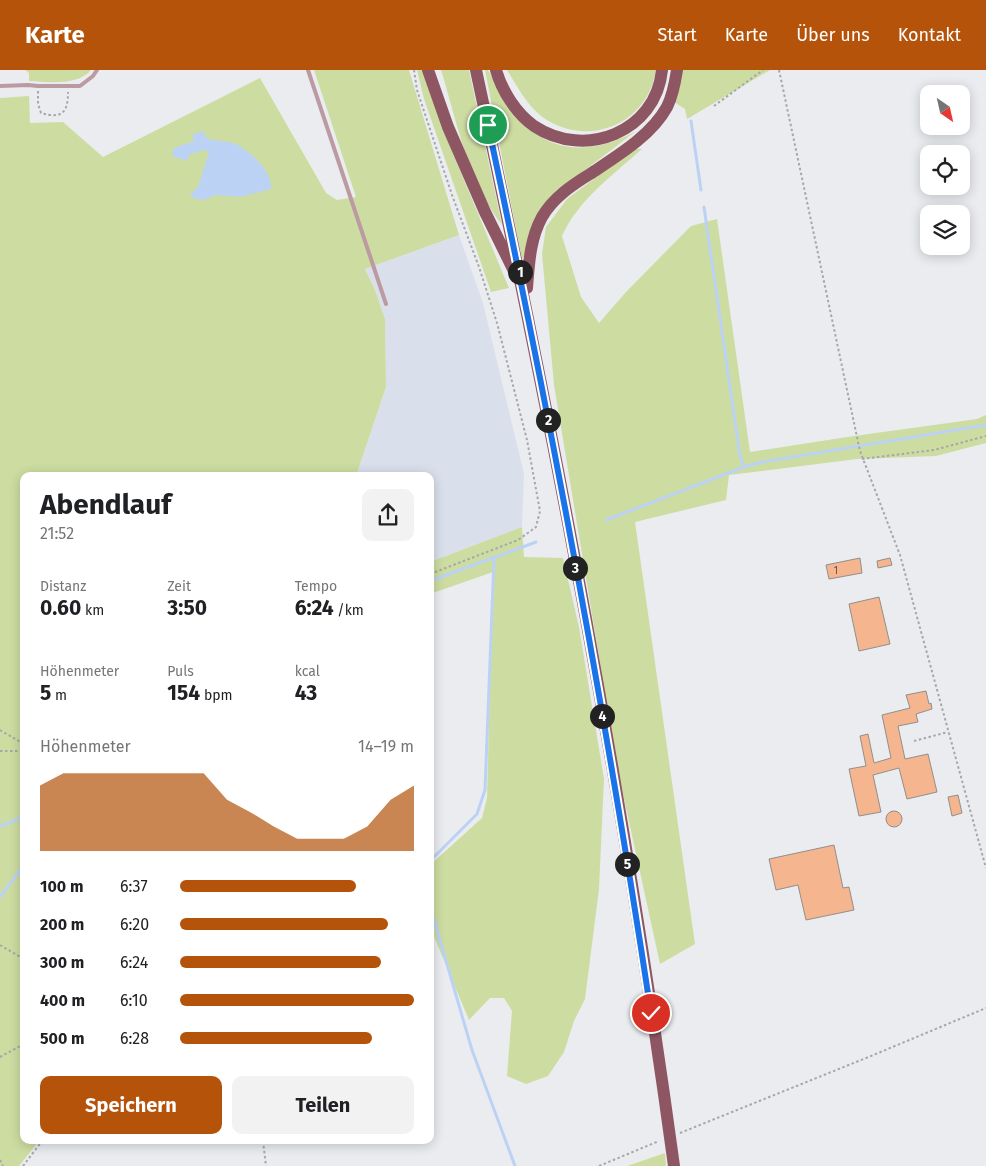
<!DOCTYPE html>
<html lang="de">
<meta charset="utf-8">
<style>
body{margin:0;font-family:"Fira Sans",sans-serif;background:#f2f2f2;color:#202124;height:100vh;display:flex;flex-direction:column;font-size:19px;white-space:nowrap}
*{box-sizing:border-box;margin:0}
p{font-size:16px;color:#757577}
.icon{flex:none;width:28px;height:28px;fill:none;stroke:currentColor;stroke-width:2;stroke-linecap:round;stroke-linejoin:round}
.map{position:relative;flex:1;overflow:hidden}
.drawer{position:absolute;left:20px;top:402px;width:414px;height:672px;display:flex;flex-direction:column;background:#fff;border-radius:10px;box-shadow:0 2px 12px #0003}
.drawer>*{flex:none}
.needle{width:32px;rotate:146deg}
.fabs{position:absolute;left:920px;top:15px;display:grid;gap:10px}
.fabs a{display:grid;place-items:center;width:50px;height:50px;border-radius:10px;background:#fff;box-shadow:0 2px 12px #0003;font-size:25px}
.pin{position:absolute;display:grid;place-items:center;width:42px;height:42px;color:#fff;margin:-21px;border:2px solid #fff;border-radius:50%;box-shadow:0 1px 5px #0007}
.km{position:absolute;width:25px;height:25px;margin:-12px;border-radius:50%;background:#222;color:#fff;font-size:14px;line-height:25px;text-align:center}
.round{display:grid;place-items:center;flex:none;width:52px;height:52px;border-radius:10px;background:#f2f2f2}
.headline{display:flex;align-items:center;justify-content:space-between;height:85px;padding:0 20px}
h1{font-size:28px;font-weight:700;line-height:38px}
.metrics{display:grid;grid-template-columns:repeat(3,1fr);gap:8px;height:85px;padding:5px 20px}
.metrics div{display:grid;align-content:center}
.metrics b{font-size:21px;font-weight:700}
.metrics small{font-size:14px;font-weight:400}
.metrics p{font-size:14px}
.chart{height:140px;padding:10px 20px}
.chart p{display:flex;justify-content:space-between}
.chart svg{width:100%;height:90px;margin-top:5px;fill:#b45309;opacity:.7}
.primary-button{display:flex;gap:10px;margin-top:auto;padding:10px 20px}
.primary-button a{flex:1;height:58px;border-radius:10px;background:#b45309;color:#fff;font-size:20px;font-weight:700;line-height:58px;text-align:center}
.primary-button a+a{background:#f2f2f2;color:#202124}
ul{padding:0 20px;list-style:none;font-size:16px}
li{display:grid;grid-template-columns:80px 60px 1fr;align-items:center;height:38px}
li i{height:12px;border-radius:6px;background:#b45309}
header{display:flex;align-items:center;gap:30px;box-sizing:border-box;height:70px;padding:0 25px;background:#b45309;color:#fff}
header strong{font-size:24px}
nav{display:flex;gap:28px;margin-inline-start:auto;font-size:18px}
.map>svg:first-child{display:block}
.built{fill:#dae0eb}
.green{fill:#cddda1}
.water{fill:#bcd2f5}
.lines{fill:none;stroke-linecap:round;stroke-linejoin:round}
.stream{stroke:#bcd2f5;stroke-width:3}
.building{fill:#f4b58f;stroke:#928e8b}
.path{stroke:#a6a7aa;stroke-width:2;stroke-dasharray:2.5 2.5;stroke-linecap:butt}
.service{stroke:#bc9aa1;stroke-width:4}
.primary{stroke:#8e5663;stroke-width:12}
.route-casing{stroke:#fff;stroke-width:10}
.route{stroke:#1a73e8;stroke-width:6}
.labels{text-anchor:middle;stroke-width:5;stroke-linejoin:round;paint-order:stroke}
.number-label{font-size:10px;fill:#62534a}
</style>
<header>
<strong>Karte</strong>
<nav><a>Start</a><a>Karte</a><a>Über uns</a><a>Kontakt</a></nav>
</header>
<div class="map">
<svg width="986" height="1096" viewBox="0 0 986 1096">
<rect width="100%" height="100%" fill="#eaecf0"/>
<path class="built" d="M459,165L483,233L524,404L522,457L430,492V406H356L386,317L385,249L375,220L365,199Z"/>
<path class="green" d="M25,0H91C78,16 48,12 29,11V3Z
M314,0H409L459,165L365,199L375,220L385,249L386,317L356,406H24V1071H39L19,1096H0V28L29,26L30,53L63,52L103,87L260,8L326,123L337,130L356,127Z
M417,0H425L444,62L509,218L491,222L424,29Z
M441,0H469L502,155C468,111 457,52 441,0Z
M485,0H488C499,20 516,48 534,62C564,86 605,79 636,61L555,123L522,190Z
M507,0H656C647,56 586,79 541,46C526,34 517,16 507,0Z
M682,0H770L687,49L685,39L674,32Z
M632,79H642C613,105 578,130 562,166L581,227L599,253L626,222L691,156L717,149L750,382L847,367L977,349L986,345V373L936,386L857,389L729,405L726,430L635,452L695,874L660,894L618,701L554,315L542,184L546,157L567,129L610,97Z
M522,457L524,487L563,488L579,557L604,709L599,819L585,929L574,951L564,982L548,1006L526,1014L507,1006L512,941L504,928H490L469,950L430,857V795L482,748L487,728L493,502L430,524V492Z
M665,1083L666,1096H627Z"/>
<path class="water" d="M202,61L208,69C217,71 228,71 236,74C250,81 273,102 271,119L240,127L215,125L205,130L195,129L190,124L198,117L209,82L203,80L189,85L187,91L172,86L174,78L194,71L192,65Z"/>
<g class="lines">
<path class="stream" d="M691,51L701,120
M704,137L740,386L744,397
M606,450L744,397L762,392L986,355
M430,511L536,472
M0,756L16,750L24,745
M430,791L477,744L485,720L494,488
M0,827L24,795
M430,836L472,980L515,1096"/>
</g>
<path class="building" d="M860,488L862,503L829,509L826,495Z
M890,488L892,495L878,498L877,491Z
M879,527L890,574L859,581L849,534Z
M926,621L929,634L931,633L932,639L916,644L918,652L898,656L905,689L928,684L937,722L907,729L899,698L873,705L881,742L859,746L849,699L866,696L860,666L868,664L874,693L891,688L882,645L910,638L906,625Z
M958,725L962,743L952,746L948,727Z
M886 749a8 8 0 1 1 16 0a8 8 0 1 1-16 0Z
M834,775L843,818L849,817L854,840L806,850L798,815L776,820L769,789Z"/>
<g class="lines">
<path class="path" d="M414,0L417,20L452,125L479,197L497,253L527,370L540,441L536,457L518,470L430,504
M779,0L860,381L900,485L986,798
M38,21V34L41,43C62,49 68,43 68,22
M714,36L763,0
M862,389L934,380L986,366
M0,660L24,674
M914,671L948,662
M0,681H24
M0,875L24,889
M0,987L24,974
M680,1063L871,986L986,938
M263,1071L266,1096
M0,1090L3,1096
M23,1096L42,1071
M599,1096L659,1071"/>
<path class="service" d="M308,0L386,234
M0,16L28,15L38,16H80L93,6L97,0"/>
<path class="primary" d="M428,0L448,57L485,142L515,203
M476,0C554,363 624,728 674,1096
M496,0C502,21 516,43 534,56C585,90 656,62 662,0
M527,218C529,193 530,169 542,147C553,128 572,115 590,104C617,86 651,66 667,37C673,25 675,13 677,0"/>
</g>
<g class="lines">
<defs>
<path id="route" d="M488,55C551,350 606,646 651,943"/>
</defs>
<use href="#route" class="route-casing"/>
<use href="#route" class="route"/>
</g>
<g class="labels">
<g class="number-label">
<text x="836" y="504">1</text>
</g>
</g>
</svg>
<div class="fabs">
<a><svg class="needle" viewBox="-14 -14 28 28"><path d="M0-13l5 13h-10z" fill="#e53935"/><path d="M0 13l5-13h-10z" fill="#757577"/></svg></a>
<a><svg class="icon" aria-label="locate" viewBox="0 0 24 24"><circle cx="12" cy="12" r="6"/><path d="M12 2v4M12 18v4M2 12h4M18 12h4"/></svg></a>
<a><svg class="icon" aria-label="layers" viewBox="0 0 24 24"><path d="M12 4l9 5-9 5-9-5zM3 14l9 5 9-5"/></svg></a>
</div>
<div class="pin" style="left:488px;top:55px;background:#1e9e55"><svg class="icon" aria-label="arrive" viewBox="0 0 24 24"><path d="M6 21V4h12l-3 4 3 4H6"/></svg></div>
<div class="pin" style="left:651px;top:943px;background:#d93025"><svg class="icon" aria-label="check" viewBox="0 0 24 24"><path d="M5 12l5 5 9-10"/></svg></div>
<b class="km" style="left:520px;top:202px">1</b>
<b class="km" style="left:548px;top:350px">2</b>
<b class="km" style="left:575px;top:498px">3</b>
<b class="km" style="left:602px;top:646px">4</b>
<b class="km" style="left:627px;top:794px">5</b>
<section class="drawer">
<div class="headline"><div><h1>Abendlauf</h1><p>21:52</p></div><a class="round"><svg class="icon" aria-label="share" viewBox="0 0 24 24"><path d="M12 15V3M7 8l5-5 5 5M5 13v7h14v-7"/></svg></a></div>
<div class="metrics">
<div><p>Distanz</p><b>0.60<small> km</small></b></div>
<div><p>Zeit</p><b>3:50</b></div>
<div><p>Tempo</p><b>6:24<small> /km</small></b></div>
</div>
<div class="metrics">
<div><p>Höhenmeter</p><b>5<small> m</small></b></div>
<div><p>Puls</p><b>154<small> bpm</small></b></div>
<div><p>kcal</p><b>43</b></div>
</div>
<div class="chart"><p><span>Höhenmeter</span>14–19 m</p>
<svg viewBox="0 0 160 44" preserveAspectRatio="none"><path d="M0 44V12L10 6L20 6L30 6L40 6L50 6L60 6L70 6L80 19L90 25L100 32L110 38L120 38L130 38L140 32L150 19L160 12V44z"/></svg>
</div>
<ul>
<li><b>100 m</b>6:37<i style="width:75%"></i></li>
<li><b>200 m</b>6:20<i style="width:89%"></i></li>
<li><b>300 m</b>6:24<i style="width:86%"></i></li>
<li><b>400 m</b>6:10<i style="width:100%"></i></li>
<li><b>500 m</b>6:28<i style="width:82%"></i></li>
</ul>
<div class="primary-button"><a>Speichern</a><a>Teilen</a></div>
</section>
</div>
